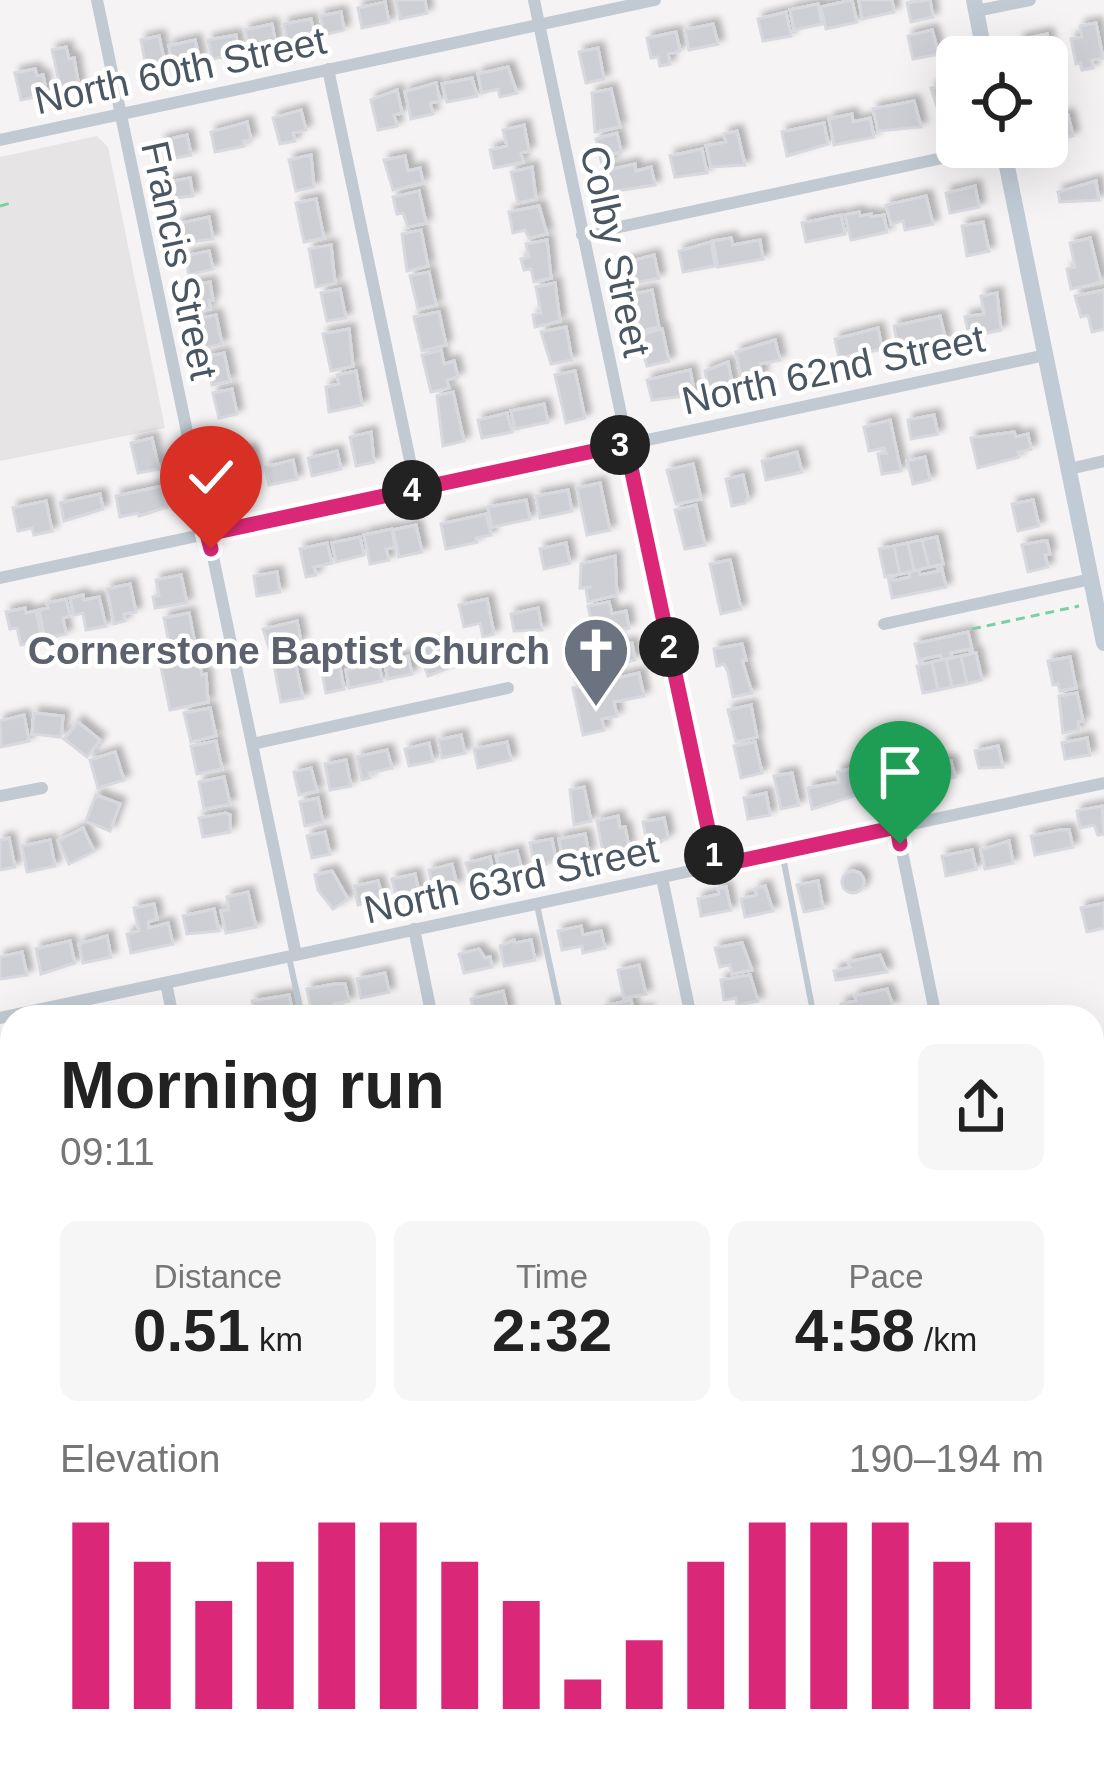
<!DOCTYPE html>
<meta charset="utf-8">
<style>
body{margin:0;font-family:Arial,sans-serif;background:#f6f6f6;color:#222;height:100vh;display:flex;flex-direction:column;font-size:45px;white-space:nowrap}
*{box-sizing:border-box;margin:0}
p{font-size:39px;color:#767676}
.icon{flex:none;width:66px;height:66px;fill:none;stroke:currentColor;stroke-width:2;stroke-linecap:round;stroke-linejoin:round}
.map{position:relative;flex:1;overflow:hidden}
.drawer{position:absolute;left:0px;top:1005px;width:1104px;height:768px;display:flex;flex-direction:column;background:#fff;border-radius:36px 36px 0 0;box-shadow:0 12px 48px #0002}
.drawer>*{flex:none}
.controls{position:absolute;left:936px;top:36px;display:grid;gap:24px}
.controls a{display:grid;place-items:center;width:132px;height:132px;border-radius:18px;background:#fff;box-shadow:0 12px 48px #0002;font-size:60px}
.pin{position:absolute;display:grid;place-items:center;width:102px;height:102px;color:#fff;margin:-123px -51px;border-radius:50% 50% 50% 0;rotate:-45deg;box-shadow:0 0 12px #0007}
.pin .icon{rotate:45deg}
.km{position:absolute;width:60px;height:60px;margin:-30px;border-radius:50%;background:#222;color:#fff;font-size:33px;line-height:60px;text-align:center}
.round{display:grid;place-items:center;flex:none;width:126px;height:126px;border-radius:18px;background:#f6f6f6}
.head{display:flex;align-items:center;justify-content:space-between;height:204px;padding:0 60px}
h1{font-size:66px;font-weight:800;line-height:90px}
.metrics{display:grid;grid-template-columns:repeat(3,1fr);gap:18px;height:204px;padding:12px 60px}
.metrics div{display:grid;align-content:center;border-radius:18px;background:#f6f6f6;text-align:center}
.metrics b{font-size:60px;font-weight:800}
.metrics small{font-size:33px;font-weight:400}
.metrics p{font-size:33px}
.chart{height:336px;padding:24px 60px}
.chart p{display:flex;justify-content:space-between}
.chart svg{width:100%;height:216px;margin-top:12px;stroke:#db2777;stroke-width:6}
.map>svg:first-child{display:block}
.education{fill:#e6e4e5}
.building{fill:#cdcfd5;stroke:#d7d9de;stroke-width:3;filter:url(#shadow)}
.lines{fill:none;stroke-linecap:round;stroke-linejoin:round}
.path{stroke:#7ad0a6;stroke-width:3;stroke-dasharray:9 6;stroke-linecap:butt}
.lane{stroke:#c1cad2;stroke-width:6}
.street{stroke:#c1cad2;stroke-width:12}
.secondary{stroke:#c1cbd6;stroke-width:16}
.route-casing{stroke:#fff;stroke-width:24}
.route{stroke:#db2777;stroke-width:15}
.labels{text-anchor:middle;stroke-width:9;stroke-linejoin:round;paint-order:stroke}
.street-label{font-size:39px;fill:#4a5661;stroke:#fff}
.worship-label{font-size:39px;font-weight:bold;fill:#5b616d;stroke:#fff;text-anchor:end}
</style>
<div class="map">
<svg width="1104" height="1773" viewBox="0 0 1104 1773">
<defs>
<filter id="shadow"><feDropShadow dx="5.5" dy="-5.5" stdDeviation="3" flood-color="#0004"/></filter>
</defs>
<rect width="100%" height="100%" fill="#f5f3f3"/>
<path class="education" d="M97,136L108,147L165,428L0,461V157Z"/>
<path class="building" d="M396,0H425L427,13L400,19Z
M852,0L857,22L826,29L821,7Z
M859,0H892L894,12L862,19Z
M930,0L933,17L911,22L907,3Z
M385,2L389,22L362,28L358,8Z
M818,4L822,24L794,30L790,10Z
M341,12L344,30L324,35L320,16Z
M786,12L791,36L763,41L758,19Z
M311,19L315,38L287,43L284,24Z
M1096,23L1103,58L1092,60L1093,68L1082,70L1080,63L1076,64L1071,39L1082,37L1080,26Z
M272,24L276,44L249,50L245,30Z
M713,24L718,44L689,50L685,30Z
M932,30L939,54L913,59L908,36Z
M676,32L680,51L668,54L670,64L660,66L658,57L651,58L647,38Z
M1047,34L1054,69L1047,70V57H1023L1019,40Z
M236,35L239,54L212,59L208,40Z
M159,36L166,68L147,72L141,40Z
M195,40L200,60L173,66L169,46Z
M66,47L69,59L74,58L79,87L61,91L52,50Z
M598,48L604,79L586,83L579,52Z
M508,67L517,93L500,97L498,89L482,93L478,74Z
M35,69L37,76L43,75L47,94L21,100L15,73Z
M472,78L477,96L447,102L442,84Z
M436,83L440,101L430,103L433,114L411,119L405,92Z
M948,84L950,94L955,93L957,119L942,122L931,88Z
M611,89L620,127L595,132L592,93Z
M397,90L402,113L394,115L397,126L378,130L371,100Z
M914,101L921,127L878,131L873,109Z
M301,110L306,130L293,133L295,141L280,144L273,118Z
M852,114L853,122L870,118L874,137L834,145L829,119Z
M1068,115L1073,136L1047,142V119Z
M247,122L251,140L243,141L244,146L215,152L211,132Z
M824,123L828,144L787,156L782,132Z
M524,125L529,151L521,153L523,162L494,168L490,150L507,146L503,130Z
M737,131L745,165L711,167L706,146L726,142L724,134Z
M617,133L621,152L612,154L613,161L602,164L596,139Z
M187,135L191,155L165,160L161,141Z
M702,149L707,173L675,177L670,156Z
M311,155L314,187L296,191L289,160Z
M405,156L408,171L420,168L423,183L393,190L384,160Z
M635,164L636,171L651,167L655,185L608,192L603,171Z
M532,167L536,199L518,203L511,172Z
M190,178L193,196L167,199L168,182Z
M1096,181L1099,200L1060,202L1058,192Z
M975,186L979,207L950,213L946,193Z
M419,191L426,223L408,227L403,213L397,214L393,197Z
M926,196L933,224L905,230L903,221L891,224L886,205Z
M316,199L324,238L304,242L296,203Z
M539,206L547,234L529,238L525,230L513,233L509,212Z
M859,212L860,216L871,214V217L884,215L887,232L851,240L845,215Z
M841,215L845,234L806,242L802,223Z
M209,217L213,239L181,243L177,224Z
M983,222L989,251L967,256L962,226Z
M421,230L428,266L407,271L402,234Z
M731,238L733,245L760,240L763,259L718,267L713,241Z
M1090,238L1101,282L1071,289L1067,269L1075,267L1070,243Z
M547,240L551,278L534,282L531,269L524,270L521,259L529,257L526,244Z
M711,242L715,266L683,272L679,251Z
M331,245L335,283L316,287L309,249Z
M209,251L213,269L189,275L185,256Z
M654,255L659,278L627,285L623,263Z
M429,272L436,305L418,309L410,276Z
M210,282L213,300H209L210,309L190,312L183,287Z
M555,283L560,321L535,327L533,315L541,313L536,287Z
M340,289L346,318L327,321L321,293Z
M652,290L659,327L640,331L630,295Z
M1104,290V329L1092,332L1088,315L1081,317L1075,296Z
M997,293L1001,330L969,337L965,317L984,314L981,296Z
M439,312L446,345L422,351L414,317Z
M216,315L222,344L204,348L198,319Z
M940,316L946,341L929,345L928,340L898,347L894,326Z
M566,327L572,360L551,364L541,332Z
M878,328L882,349L839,358L835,339Z
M349,329L353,366L331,371L323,334Z
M662,329L669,361L647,366L638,335Z
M775,340L780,360L760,364L762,377L742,381L736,352Z
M441,350L444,364L454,361L458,377L447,380L449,388L431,392L422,355Z
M224,353L230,381L212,385L206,357Z
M728,362L733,387L709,392L705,371Z
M690,370L695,395L652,400L647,380Z
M356,371L362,405L329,412L326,387L339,384L337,375Z
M575,371L585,418L566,423L555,375Z
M232,389L237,414L219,418L213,393Z
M453,392L464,441L443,446L437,396Z
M544,404L548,422L515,429L511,411Z
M507,413L512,432L482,438L478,420Z
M934,415L938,434L911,439L908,420Z
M890,420L901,471L882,474L878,454L886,453L884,448L869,451L864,427Z
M371,432L374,462L356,466L350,437Z
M1014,432L1016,437L1028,434L1031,449L1018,452L1019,457L978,468L971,438Z
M152,438L159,469L138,473L131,443Z
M251,450L256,475L249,477L252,489L235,493L230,455Z
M337,451L341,469L312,476L308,458Z
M797,452L802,472L766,480L762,461Z
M925,457L930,480L913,484L907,461Z
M293,460L297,479L269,485L265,467Z
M693,464L701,499L676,504L667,470Z
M743,475L748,497L745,503L732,506L726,479Z
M600,483L610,530L587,535L577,488Z
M162,486L167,507L139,516L138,513L120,517L116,496Z
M568,490L572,511L540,518L536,496Z
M100,494L103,509L64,521L60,503Z
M526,500L530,519L492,527L488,507Z
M1033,500L1039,526L1018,531L1012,504Z
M46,501L52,531L34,535L32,528L18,531L13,508Z
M696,505L705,545L685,549L675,510Z
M486,514L491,535L476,538L477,542L446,549L441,524Z
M416,525L422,552L399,557L393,530Z
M392,529L395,547L386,549L389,560L370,564L364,535Z
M360,537L364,555L336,562L332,543Z
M937,537L943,564L929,567L922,540Z
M922,540L929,567L914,571L908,543Z
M1043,541H1047L1050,554L1045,555L1048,567L1028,572L1022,545Z
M327,543L332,563L314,567L316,575L306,577L300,549Z
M566,543L570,563L544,569L540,549Z
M908,543L914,571L900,574L894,546Z
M894,546L900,574L885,577L879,549Z
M615,556L617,595L588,602L586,588L592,587L580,588L581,564Z
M730,560L741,609L721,614L710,564Z
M937,565H941L946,587L892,598L888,576L891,575L893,581L910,577L909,572L919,570L920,575L939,571Z
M277,572L280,592L257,596L254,576Z
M181,575L187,603L155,608L153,597L159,596L156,580Z
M130,584L136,612L124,614L125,621L114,624L107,589Z
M83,595L84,600L99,597L106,626L86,630L83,613L74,615L70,598Z
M66,599L70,616L63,618L66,634L45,639L39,610L48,608L47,603Z
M487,599L494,634L483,637L480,623L464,627L459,605Z
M609,602L612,614L626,611L629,628L594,635L588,606Z
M25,608L26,613L36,611L42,640L21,645L17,628L10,629L6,612Z
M538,608L542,630L514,631L511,614Z
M189,613L196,648L171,653L164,618Z
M297,621L301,642L294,643L296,651L272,657L263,629Z
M968,632L973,654L969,649L951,653L952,658L942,660L941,655L922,659L920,665L915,644Z
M616,633L618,646L632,643L635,660L600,667L594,638Z
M439,644L444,659L451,658L453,666L428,676L420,654H424L423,647Z
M742,644L746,660H742L752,693L733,697L728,672L724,664L717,666L714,649Z
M976,653L982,680L967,684L961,656Z
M408,656L412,674L388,679L384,661Z
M961,656L967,684L952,687L946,659Z
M1070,657L1076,688L1060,691L1058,684L1053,685L1048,661Z
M198,659L202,675L206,674L208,702L170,710L161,667Z
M946,659L952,687L938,690L932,662Z
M295,661L303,698L281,702L274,665Z
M932,662L938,690L923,693L917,666Z
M379,663L382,681L349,688L346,670Z
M340,667L344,689L326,693L322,671Z
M639,673L644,696L614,702L617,716L602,719L604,730L583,735L573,688Z
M1077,693L1083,721L1078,722L1079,730L1063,733L1059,696Z
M751,705L757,737L736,742L728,710Z
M210,708L216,736L191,742L184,713Z
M34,713L63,716L61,737L32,734Z
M24,715L29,741L1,747L0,721Z
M78,722L100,740L87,757L64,739Z
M461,735L465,753L442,758L438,740Z
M1087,738L1090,755L1065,759L1062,743Z
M216,741L222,769L197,774L191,746Z
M507,742L511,760L478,768L474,749Z
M755,742L762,773L741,778L734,746Z
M429,743L433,761L409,766L405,749Z
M998,746L1003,767L979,768L975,751Z
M387,750L392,768L369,773L370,778L362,780L357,757Z
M115,752L124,780L98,788L90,760Z
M346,760L351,786L330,790L325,764Z
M951,761L955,777L934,782L930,764Z
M311,768L317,791L299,795L294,772Z
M855,768L860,794L812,809L808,788L839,782L837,772Z
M792,773L799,805L781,809L774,776Z
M224,777L230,804L204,809L199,782Z
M584,787L591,821L574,825L570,790Z
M766,793L770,815L748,819L744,798Z
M96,795L120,804L110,831L86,821Z
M318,798L323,822L305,826L300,802Z
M1102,806L1104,834L1098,835L1094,825L1080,828L1077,811Z
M226,813L230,815V832L203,837L199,818Z
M618,816L620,828L625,827L629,847L603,852L597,821Z
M664,818L668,837L659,843L658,839L647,841L643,822Z
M83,828L94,851L69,864L58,841Z
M1060,830H1069L1073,847L1035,855L1031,836Z
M325,832L330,854L312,858L307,836Z
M585,834L589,853L563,859L559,839Z
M9,838L15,867L0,870V840Z
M552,839L556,860L541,866L534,864L530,843Z
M50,840L55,866L27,872L22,846Z
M1009,841L1013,863L985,869L981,850Z
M972,850L976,869L946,876L942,856Z
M517,851L522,870L501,875L496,856Z
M490,857L494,875L471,880L466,863Z
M452,864L457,885L433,888L429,870Z
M332,871L348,899L333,909L318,890L315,875Z
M842 882a11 11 0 1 1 22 0a11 11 0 1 1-22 0Z
M415,874L419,892L396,897L392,879Z
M378,881L383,899L358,905L354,886Z
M818,881L823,908L804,912L797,885Z
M765,886L773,911L745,917L741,899L757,895L755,889Z
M726,887L731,910L701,916L698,899L719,894L718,889Z
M248,892L256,927L226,933L221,911L229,910L227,897Z
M1104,903V928L1087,932L1081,908Z
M154,904L157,919L148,922L149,928L168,923L173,944L131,953L127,934L139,931L134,908Z
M214,909L219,931L187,934L183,916Z
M581,926L583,935L601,931L605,948L583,953L582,946L562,950L558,931Z
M107,936L111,957L83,963L79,944Z
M514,940L515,943L531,940L535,960L504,966L500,946Z
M70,941L75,963L41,974L36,949Z
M742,943L752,970L732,974L730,965L720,967L715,948Z
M479,949L485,958L490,957L492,967L464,973L459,954Z
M22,952L27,975L0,979V957Z
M880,955L887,972L836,980L834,971L850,967L848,962Z
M639,965L646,994L624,998L618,970Z
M385,973L389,992L361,998L357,979Z
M750,975L758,1001L737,1005L736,998L724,1000L721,980Z
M335,984H345L349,1001L334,1004L336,1011L324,1013L323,1006L311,1009L307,989Z
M887,989L893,1006L843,1014L841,1004L856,1001L855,996Z
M503,991L508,1012L493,1017H472L479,1013L474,1012L471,999Z
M289,995L293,1013L255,1017L252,1001Z
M631,1000L634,1013L647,1010L648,1017H607L605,1006Z
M12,1165V1202L0,1205V1168Z
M1104,1476V1509L1095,1511L1092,1478Z
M1104,1578V1641L1092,1643V1580Z
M5,1643L6,1647L12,1646V1719L0,1722V1644Z
M306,1761L309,1773H264L263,1767Z"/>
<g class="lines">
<path class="path" d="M0,206L11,203
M972,629L1079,606
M285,1761V1763
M377,1761V1765"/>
<path class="lane" d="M782,852L814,1017
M537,905L561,1017
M289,957L302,1017
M1092,1178L1104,1238
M1092,1412L1104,1410
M1092,1678L1104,1675"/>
<path class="street" d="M97,0L296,955
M534,0L716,866
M976,11L1030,0
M328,69L416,489
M0,140L655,0
M582,235L994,147
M1069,469L1104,461
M0,578L1046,355
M884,624L1091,579
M252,744L508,688
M0,796L42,788
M897,827L936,1017
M662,878L691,1017
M414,929L432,1017
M166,983L173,1017
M0,1018L1104,783
M1092,1054L1104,1052
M0,1279L12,1276
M1092,1293L1104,1291
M0,1431L12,1489
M0,1518L12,1515
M68,1761L71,1773
M611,1761V1773
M844,1761L846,1773
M1089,1761L1091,1773"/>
<path class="secondary" d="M974,0L985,57
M1003,147L1104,643
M1092,1545L1104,1543
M0,1769L41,1761"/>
</g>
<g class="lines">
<defs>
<path id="route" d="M211,549L207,534L626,444L716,866L897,827L900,844"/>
</defs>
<use href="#route" class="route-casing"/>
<use href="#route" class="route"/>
</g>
<defs>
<symbol id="church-pin" viewBox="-11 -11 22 30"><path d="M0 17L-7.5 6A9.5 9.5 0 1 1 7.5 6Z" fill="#6b7280" stroke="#fff"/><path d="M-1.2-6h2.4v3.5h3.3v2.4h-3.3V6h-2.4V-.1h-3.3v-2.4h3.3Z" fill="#fff"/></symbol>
</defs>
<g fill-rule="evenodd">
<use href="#church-pin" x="558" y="612" width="76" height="104"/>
</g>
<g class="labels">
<g class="street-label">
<text transform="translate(180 70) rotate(-12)" y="14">North 60th Street</text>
<text transform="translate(616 251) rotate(78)" y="14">Colby Street</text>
<text transform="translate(180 260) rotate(78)" y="14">Francis Street</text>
<text transform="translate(833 369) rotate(-12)" y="14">North 62nd Street</text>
<text transform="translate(511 879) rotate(-12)" y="14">North 63rd Street</text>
</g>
<g class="worship-label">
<text x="550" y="664">Cornerstone Baptist Church</text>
</g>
</g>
</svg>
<div class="controls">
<a><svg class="icon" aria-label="locate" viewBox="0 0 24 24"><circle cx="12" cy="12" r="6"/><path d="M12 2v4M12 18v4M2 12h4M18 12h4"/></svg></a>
</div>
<div class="pin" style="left:900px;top:844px;background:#1e9e55"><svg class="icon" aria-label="arrive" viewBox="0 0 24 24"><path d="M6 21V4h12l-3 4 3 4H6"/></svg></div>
<div class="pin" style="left:211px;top:549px;background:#d93025"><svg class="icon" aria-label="check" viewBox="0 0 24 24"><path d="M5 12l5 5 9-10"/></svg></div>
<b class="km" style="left:714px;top:855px">1</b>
<b class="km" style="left:669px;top:647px">2</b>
<b class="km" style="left:620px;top:445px">3</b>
<b class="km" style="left:412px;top:490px">4</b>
<section class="drawer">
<div class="head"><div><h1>Morning run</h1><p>09:11</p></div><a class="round"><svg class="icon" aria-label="share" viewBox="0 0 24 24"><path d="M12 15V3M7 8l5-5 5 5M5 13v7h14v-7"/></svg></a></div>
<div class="metrics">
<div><p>Distance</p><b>0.51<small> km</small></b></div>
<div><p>Time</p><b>2:32</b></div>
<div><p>Pace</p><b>4:58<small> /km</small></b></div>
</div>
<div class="chart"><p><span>Elevation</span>190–194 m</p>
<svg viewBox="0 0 160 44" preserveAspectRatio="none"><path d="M5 44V6M15 44V14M25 44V22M35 44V14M45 44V6M55 44V6M65 44V14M75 44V22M85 44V38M95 44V30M105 44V14M115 44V6M125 44V6M135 44V6M145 44V14M155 44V6"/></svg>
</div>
</section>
</div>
